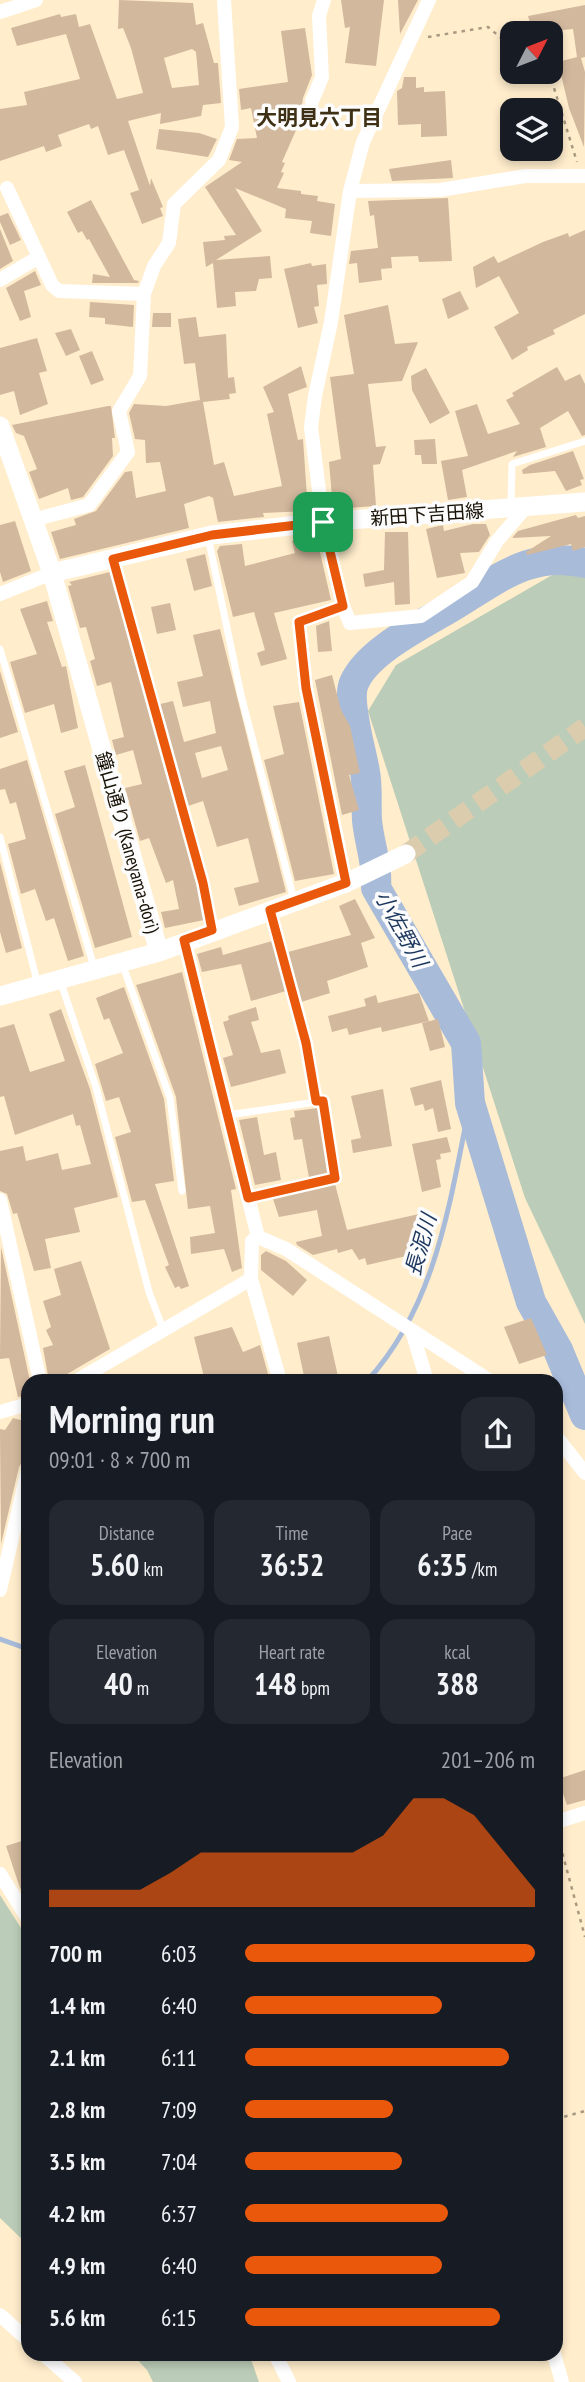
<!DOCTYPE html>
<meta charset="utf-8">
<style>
body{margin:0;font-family:"PT Sans Narrow","Noto Sans JP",sans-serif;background:#242831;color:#f1f3f6;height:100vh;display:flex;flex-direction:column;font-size:26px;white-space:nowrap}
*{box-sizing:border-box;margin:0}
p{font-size:23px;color:#9ea1a6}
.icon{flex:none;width:38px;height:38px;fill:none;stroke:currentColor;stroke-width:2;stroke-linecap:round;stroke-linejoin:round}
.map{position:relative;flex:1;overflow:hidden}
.details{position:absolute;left:21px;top:1374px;width:542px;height:987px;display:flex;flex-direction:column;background:#171b24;border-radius:21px;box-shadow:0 4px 10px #0003}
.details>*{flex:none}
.needle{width:46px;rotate:48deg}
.fabs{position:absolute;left:500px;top:21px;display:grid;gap:14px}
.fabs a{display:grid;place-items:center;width:63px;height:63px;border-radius:14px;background:#171b24;box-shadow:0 4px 10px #0003;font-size:35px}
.pin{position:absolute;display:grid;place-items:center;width:60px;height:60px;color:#fff;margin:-30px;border-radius:14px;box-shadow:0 4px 10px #0006}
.round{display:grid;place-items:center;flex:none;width:74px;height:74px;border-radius:21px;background:#242831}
.summary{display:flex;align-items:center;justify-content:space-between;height:119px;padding:0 28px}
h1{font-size:38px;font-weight:700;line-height:52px}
.figures{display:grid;grid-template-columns:repeat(3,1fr);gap:10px;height:119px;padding:7px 28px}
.figures div{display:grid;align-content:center;border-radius:18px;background:#242831;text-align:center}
.figures b{font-size:30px;font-weight:700}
.figures small{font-size:19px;font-weight:400}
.figures p{font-size:19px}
.chart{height:196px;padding:14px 28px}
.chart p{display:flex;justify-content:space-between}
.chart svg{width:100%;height:126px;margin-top:7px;fill:#ea580c;opacity:.7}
ul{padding:0 28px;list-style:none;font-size:23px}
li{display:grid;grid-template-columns:112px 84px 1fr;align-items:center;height:52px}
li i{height:18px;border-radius:9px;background:#ea580c}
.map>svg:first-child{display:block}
.green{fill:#bbcdb8}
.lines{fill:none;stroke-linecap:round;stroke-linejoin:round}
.stream{stroke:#a8bbd9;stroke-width:5}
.river{stroke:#a8bbd9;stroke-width:30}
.building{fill:#d2b89d;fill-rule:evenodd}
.secondary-tunnel{stroke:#dcccae;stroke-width:19;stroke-dasharray:19 10;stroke-linecap:butt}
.path{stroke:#a79a81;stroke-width:2.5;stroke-dasharray:3.5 5;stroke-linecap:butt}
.lane{stroke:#fff;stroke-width:7}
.street{stroke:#fff;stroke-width:14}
.secondary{stroke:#fff;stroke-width:19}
.route-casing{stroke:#fff;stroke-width:14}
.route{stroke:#ea580c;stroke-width:9}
.labels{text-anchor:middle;stroke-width:7;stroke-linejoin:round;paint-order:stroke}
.street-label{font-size:19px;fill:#181207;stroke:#fcfcfc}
.neighbourhood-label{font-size:21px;font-weight:bold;fill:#3e3015;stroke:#fcfcfc}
.water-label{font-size:21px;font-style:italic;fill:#1b365d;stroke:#fcfcfc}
</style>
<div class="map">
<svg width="585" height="2382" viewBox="0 0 585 2382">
<rect width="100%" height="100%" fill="#ffedcc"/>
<path class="green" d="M585,556V1324L525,1198L368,711L396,665Z
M0,1895L28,1939V2245L0,2218Z
M132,2354H249L259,2382H153L147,2370Z"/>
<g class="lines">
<path class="stream" d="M367,1381C437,1305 450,1200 470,1103
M0,1639L28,1649"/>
<path class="river" d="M585,563C535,551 503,575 463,600C431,621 369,648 354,683C346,701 362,752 365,772C368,788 366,804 367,820C369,843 378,865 376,888L466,1043L470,1103L531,1302L558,1350L585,1415"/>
</g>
<path class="building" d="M119,0L193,3L196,25L203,23L214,63H218L221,103L203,105L201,116L160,124L161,113L128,121L150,186L151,178L163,207L160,208L163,216L142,224L130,193L139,190L124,150L108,155L98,126L91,129L89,124L58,135L62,146L46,152L44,146L0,161V109L27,105L24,92L80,79L66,34L17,46L11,28L60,14L61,17L76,14L79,27L90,24L117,99L143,93L131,48L123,28L118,29ZM192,49L196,52L199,85L172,88L164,58Z
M341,0H384L376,66L345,63L350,27L345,28Z
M398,0H418L400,34Z
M585,5V57L581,58L585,72L584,147L569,108L558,62L577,57L573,29L533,33L528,16Z
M305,28L312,75L303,98L301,111L304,112L282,162L285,163L281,172L284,173L277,188L301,191V194L318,196L317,201L335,204L331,236L310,233L312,221L285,218L286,209L235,188L262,231L216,260L270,256L272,278L259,279L256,291L235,292L236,306L217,308L213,263L206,267L203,242L225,240L224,236L236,235L205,187L242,162L229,160L237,139L257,138L251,108L241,110L239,89L288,82L281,31Z
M404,77H416V88L424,87V92L445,91L447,136L421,137V124L398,125L397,91L402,88Z
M159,129L199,133L217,139L208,157L156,149Z
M451,160L453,178L392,181L389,169Z
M448,198L452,261L419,262L418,256L391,257L392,268L381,269L382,280L359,283L357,263L349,264L351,251L378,248L374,215L370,216L368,201Z
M91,200L134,280L139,281L138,283H92L93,274L110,277L89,239L87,240L82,231L78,233L67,212Z
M8,213L21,240L10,245L0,222V216Z
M0,229L13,261L0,269Z
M585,230V314L553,330L555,334L527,347L528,350L512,360L494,327L519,313L499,276L476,288L473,267L494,256L498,263L543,242L568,233L569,237Z
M311,263L312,266L326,264L327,284L317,285L319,306L314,307L318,323L298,328L284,269Z
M35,271L41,285L24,291L31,317L20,321L6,288Z
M460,291L469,309L448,319L442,299Z
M90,302L134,305L133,327L105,324V318L89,317Z
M388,305L395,344L418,342L402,381L368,384L376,447L386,446L380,464L373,465L376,506L333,509L329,462L341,459L330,377L354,374L344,315Z
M153,313H171V327H152Z
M196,317L199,337L226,334L228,378L234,377L236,393L229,394L230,399L203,402L214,465L224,462L234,496L282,486L267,414L274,412L263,387L301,366L307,387L288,394L298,440L303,439L308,511L263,513L264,517L218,522L213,498L209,496L184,504L189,528L60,559L51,532L76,525L74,519L96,511L125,472L132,471L136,498L166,491L160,462L146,463L145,440L135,439L129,413L134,404L166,406L200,400L195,363L184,364L178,319Z
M71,329L80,350L66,356L55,333Z
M37,338L47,371L39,373L48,404L20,415L14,391L0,395V348Z
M92,351L104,380L91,385L79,356Z
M557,367L565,381L580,374L585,384V435L582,436L568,411L540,428L546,447L513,457L517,451L462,470L467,497L448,500L441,461L468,456L455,411L477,404L488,434L520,424L506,400L514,396L512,393Z
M426,368L450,413L430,424L412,390L411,376Z
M108,406H111L115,438H112L113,456L83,497L71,500L68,488L39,499L29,472L37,469L24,436L16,433L12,425Z
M435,439L437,464H422L421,455H415L414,440Z
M573,451L584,479L580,480L582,485L566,491L555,471L523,474L522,470L530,465Z
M576,515L578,518L585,516V547L573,551L571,544L527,555L526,552L551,536L512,538L518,531Z
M15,521L31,571L3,582L0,572V525Z
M473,524H486L490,535L479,552L460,553L465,573L437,578L426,529L443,525L444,531Z
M385,532H408L410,604L395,605L394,582L365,587L363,574L384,570Z
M316,535L331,600L274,613L287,659L261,666L257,653L265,650L254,612L233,617L217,551L220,546L242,544L245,566L295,553L292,541Z
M205,554L212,586L194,591L186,559Z
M110,572L197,884L204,920L165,928L161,912L179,909L173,880L166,883L149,838L140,841L125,788L142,784L133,750L116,755L112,740L124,737L111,682L97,686L90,661L95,659L86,627L80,628L68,586L72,585L69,582Z
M47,601L53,621L47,622L62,667L66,666L78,728L61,733L54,704L25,713L10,662L37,654L20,609Z
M170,603L176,630L157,634L151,607Z
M329,621L332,651L318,652L316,626Z
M220,629L286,892L239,906L234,888L259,882L248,838L217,847L203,801L188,806L160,704L173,701L184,742L216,733L210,701L183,707L177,682L203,676L193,635ZM221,746L228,770L202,778L195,753Z
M0,671L18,732L0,738Z
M332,675L341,710L350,726L360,773L349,775L359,810L342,815L315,680Z
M299,702L334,874L295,881L264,760L284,754L273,706Z
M27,760L84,956L68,961L54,918L46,921L35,889L21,894L8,844L26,839L16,802L10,804L5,789L0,790V769Z
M85,765L132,937L95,948L55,814L75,807L64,771Z
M0,862L22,948L6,953L0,932Z
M355,899L375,938L361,943L368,967L327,981L330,993L301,1002L288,952L351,935L339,906Z
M272,941L286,991L251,1001L241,964L202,972L197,954L221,947L223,955Z
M182,972L236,1189L231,1190L242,1268L232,1272L224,1249L191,1254L190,1237L215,1233L210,1206L188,1209L176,1097L136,985Z
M124,987L164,1099L174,1181L155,1184L189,1286L181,1289L179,1286L175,1288L165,1267L169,1265L145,1200L132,1202L115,1137L131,1132L119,1097L106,1101L95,1064L123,1053L109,1018L104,1020L96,998Z
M419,993L429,1021L382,1032L381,1027L349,1035L347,1028L332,1032L328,1016L366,1006L364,999L376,995L378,1003Z
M256,1007L259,1020L251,1022L261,1053L280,1049L286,1073L231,1087L223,1058L233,1055L223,1022L229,1020L228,1016Z
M61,1009L90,1089L118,1197L74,1208L80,1232L45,1239L51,1268L34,1271L17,1213L13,1214L7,1194L0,1191V1151L23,1146L26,1161L58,1153L62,1170L91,1164L80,1125L76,1126L73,1114L15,1135L4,1096L0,1097V1028L14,1024L30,1072L65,1061L49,1014Z
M438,1019L445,1047L430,1051L422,1023Z
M441,1080L451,1129L438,1132L433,1108L425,1111L423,1104L415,1106L410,1088Z
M383,1089L392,1146L353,1153L351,1140L361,1138L351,1096Z
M318,1108L328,1173L309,1178L302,1139L294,1140L290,1118L295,1117L294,1111Z
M257,1117L264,1155L276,1152L281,1180L255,1185L239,1120Z
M447,1137L451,1152L440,1154L441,1159L436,1160L441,1187L422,1192L412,1144Z
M335,1184L347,1230L419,1214L421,1230L435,1228L424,1252L367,1265L365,1258L359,1260L352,1249L338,1253L337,1249L313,1255L297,1245L296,1242L322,1236L317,1210L279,1217L273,1199Z
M1,1247L30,1381L28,1395L18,1397L9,1358L0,1359Z
M266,1251L286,1261L307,1280L293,1296L261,1270V1255Z
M81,1261L110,1349L62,1377L63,1381H49L43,1348L53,1345L46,1330L51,1327L43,1301L61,1295L54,1269Z
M531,1318L547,1355L519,1364L504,1327Z
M232,1327L243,1352L260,1345L270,1381H205L194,1337Z
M329,1336L339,1381H323V1377L305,1381L297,1343Z
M13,1418L28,1422V1453L19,1467L1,1544L0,1429L5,1430Z
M585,1770V1800L567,1805L558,1779Z
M28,1839V1901L20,1888L6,1846Z"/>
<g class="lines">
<path class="secondary-tunnel" d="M406,854L585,727"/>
<path class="path" d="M428,37L488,27L513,48
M549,72L577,162
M558,1837L585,1937
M556,2119L585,2111"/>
<path class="lane" d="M511,506L512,464L585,441
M208,537L241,695L294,900
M113,559L203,883L212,930
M0,649L94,967
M0,837L38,985
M271,914L306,1043L316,1101
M122,963L170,1098L182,1191
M60,980L96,1087L149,1292L163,1329
M228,1115L323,1101L335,1178L248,1198"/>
<path class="street" d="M0,12L36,0
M312,101L322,77L319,16L324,0
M7,188L52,285L59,291L144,294
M350,191L440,190L525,176H585
M0,280L39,257
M33,520L89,505L128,452L119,411L140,376L144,294L154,266L169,243L174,204L219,160L232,127L224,0
M0,594L52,573
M343,606L323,522L311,427L315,396L331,322L350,191L363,142L429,0
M346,883L306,688L299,622L343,606L350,623L421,616L472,582L497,541L526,507
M184,940L258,1237L252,1241L251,1279L280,1381
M0,1200L40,1381
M258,1237L286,1249L490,1381
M412,1331L427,1381
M76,1381L251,1279
M0,1412L28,1404
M556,1436L585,1473
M0,1590L28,1469
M556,1822L585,1813
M0,1874L28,1919
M0,2315L28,2340
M43,2354L75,2382
M275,2354L289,2382
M554,2354L562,2382"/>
<path class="secondary" d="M0,426L52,573L159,952
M52,573L212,535L323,522L585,502
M0,996L159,952L346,883L406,854"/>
</g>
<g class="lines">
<defs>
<path id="route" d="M323,522L343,606L299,622L306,688L346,883L270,910L306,1043L316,1101H323L335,1178L248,1198L184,940L212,930L203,883L113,559L212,535Z"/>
</defs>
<use href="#route" class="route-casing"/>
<use href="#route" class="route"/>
</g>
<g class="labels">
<g class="street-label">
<text transform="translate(427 514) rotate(-4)" y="7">新田下吉田線</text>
<text transform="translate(128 842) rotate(74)" y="7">鐘山通り (Kaneyama-dori)</text>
</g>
<g class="neighbourhood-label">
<text x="319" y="125">大明見六丁目</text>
</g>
<g class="water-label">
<text transform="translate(401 929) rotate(61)" y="7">小佐野川</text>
<text transform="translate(421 1245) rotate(-74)" y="7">長泥川</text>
</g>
</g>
</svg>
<div class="fabs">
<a><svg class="needle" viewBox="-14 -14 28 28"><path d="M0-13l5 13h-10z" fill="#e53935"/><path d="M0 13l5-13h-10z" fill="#9ea1a6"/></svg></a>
<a><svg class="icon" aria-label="layers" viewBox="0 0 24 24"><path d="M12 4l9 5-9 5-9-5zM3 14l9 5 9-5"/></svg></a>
</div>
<div class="pin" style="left:323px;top:522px;background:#1e9e55"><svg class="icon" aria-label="arrive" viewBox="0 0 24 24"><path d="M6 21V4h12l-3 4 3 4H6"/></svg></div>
<section class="details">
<div class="summary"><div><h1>Morning run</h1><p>09:01 · 8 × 700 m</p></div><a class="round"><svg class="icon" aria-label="share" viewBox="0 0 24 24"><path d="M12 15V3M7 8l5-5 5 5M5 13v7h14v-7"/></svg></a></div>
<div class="figures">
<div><p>Distance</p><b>5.60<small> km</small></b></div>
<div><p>Time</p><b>36:52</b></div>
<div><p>Pace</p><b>6:35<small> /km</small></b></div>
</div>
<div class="figures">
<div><p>Elevation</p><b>40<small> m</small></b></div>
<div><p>Heart rate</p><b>148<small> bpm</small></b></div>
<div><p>kcal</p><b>388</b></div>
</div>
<div class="chart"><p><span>Elevation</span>201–206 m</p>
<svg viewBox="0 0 160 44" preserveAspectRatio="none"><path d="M0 44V38L10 38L20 38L30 38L40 32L50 25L60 25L70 25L80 25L90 25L100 25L110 19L120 6L130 6L140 12L150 25L160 38V44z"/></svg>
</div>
<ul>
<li><b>700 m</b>6:03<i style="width:100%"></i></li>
<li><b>1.4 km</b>6:40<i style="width:68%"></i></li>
<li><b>2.1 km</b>6:11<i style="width:91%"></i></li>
<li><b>2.8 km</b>7:09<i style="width:51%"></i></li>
<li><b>3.5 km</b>7:04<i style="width:54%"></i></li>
<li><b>4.2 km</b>6:37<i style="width:70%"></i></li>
<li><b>4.9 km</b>6:40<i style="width:68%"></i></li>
<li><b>5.6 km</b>6:15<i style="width:88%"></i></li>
</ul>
</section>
</div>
